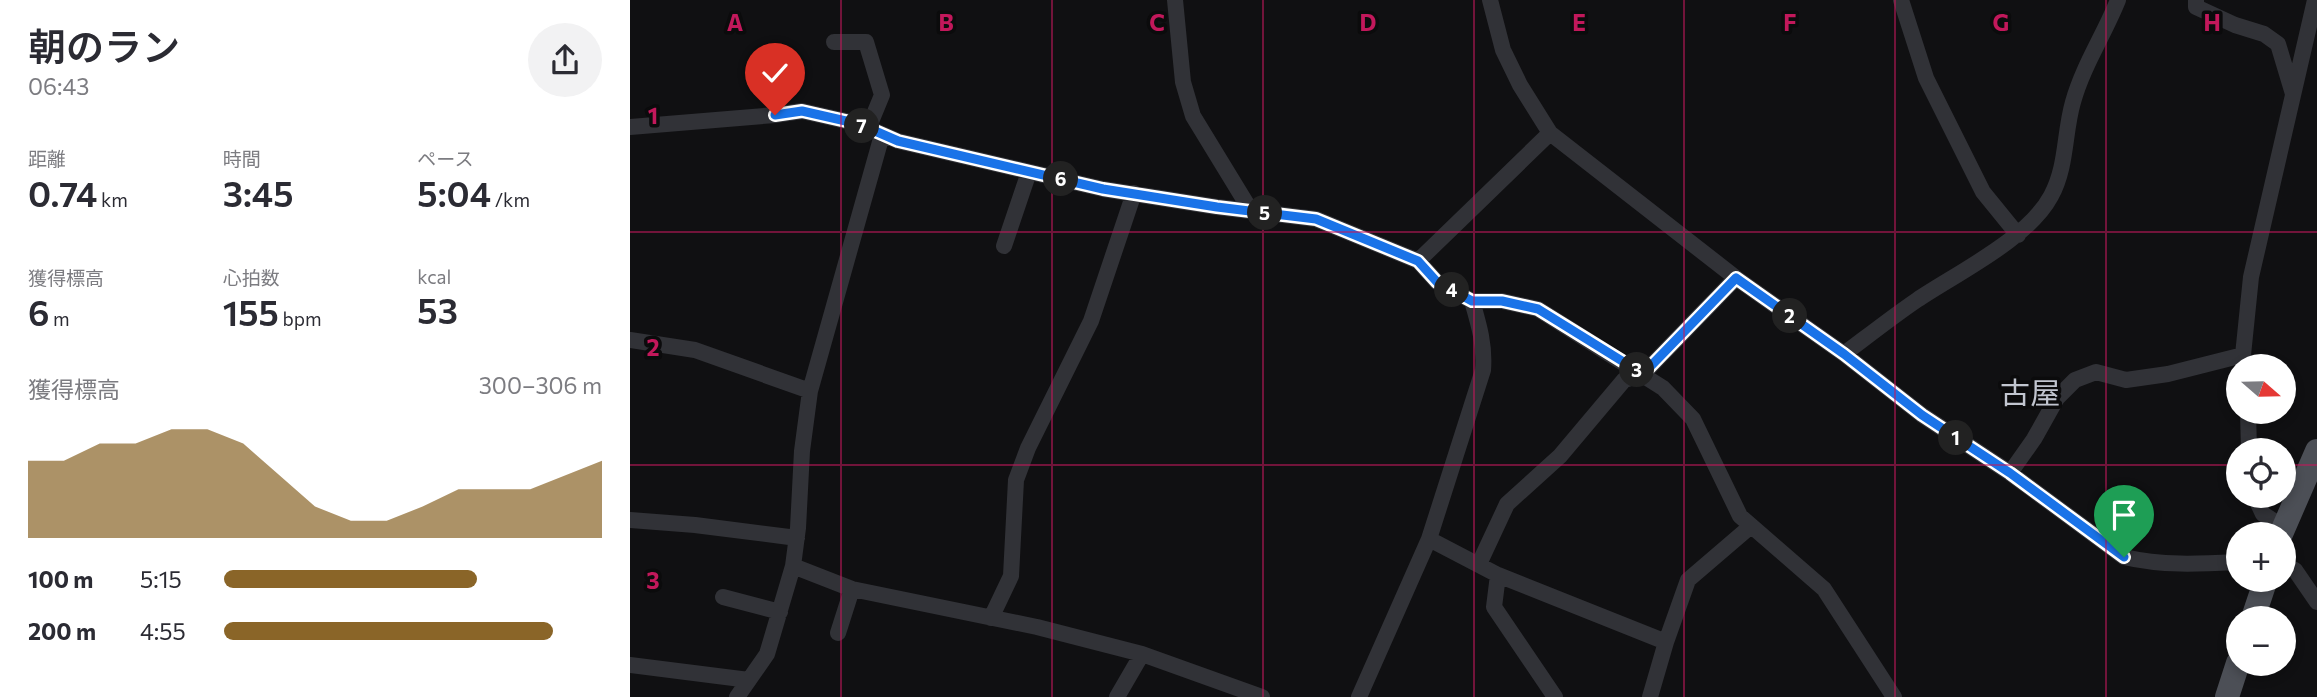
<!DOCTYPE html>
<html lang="ja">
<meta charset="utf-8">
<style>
body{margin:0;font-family:Commissioner,"Noto Sans JP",sans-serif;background:#f2f2f3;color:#2b2b33;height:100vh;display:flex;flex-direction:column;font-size:26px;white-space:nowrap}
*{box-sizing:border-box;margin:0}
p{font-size:23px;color:#7c7c81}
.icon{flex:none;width:38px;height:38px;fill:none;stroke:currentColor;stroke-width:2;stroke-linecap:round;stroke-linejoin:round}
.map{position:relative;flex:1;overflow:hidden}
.drawer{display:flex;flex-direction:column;background:#fff;width:630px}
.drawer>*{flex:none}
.needle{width:46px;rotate:110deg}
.controls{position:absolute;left:1596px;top:354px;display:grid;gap:14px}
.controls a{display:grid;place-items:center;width:70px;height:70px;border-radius:50%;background:#fff;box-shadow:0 4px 10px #0003;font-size:35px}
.pin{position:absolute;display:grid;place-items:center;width:60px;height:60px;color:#fff;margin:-72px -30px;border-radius:50% 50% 50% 0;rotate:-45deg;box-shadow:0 0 7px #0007}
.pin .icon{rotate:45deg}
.km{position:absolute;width:35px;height:35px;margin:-18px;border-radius:50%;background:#222;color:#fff;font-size:19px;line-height:35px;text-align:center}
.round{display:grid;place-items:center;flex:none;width:74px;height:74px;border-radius:37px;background:#f2f2f3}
.overview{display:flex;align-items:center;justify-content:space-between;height:119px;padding:0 28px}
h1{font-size:38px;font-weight:600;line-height:52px}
.figures{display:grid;grid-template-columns:repeat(3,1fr);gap:10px;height:119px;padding:7px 28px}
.figures div{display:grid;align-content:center}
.figures b{font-size:35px;font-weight:600}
.figures small{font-size:19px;font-weight:400}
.figures p{font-size:19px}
.chart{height:196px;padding:14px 28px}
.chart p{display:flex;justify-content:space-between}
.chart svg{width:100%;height:126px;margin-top:7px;fill:#8a6528;opacity:.7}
ul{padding:0 28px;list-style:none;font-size:23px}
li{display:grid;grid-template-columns:112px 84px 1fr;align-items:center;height:52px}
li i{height:18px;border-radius:9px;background:#8a6528}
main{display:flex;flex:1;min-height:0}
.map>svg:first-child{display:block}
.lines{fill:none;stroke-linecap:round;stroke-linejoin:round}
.minor{stroke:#313237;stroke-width:16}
.primary{stroke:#4c4f56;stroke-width:24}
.route-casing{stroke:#fff;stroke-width:14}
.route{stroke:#1a73e8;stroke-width:9}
.grid{fill:none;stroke:#c2185b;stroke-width:2;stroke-opacity:0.55}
.labels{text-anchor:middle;stroke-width:7;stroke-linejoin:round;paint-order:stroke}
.quarter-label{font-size:30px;fill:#c1c5cf;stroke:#0b0b0c}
.grid-label{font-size:23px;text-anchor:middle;font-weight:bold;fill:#c2185b;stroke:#0b0b0c;stroke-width:7;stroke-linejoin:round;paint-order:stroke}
</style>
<main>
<section class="drawer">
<div class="overview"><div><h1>朝のラン</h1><p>06:43</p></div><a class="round"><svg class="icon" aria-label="share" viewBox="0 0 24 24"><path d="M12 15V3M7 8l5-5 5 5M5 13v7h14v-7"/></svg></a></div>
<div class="figures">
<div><p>距離</p><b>0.74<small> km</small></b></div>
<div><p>時間</p><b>3:45</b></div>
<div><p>ペース</p><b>5:04<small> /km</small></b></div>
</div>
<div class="figures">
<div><p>獲得標高</p><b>6<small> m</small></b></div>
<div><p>心拍数</p><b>155<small> bpm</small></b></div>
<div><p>kcal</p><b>53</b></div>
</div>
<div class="chart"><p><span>獲得標高</span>300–306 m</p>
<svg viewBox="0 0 160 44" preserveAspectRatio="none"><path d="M0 44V17L10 17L20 11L30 11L40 6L50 6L60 11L70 22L80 33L90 38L100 38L110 33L120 27L130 27L140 27L150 22L160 17V44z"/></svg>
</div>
<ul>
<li><b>100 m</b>5:15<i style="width:67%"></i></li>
<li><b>200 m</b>4:55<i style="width:87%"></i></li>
</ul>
</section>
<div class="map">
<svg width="1687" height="697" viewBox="0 0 1687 697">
<rect width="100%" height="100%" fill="#101012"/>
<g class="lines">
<path class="minor" d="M545,0L553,82L563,116L621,211
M860,0L873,50L890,85L920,133L1106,278L1214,354L1292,415L1380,473L1494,557C1533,566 1569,564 1608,562
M1271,0L1296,78L1353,192L1388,235
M1566,0V7L1605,25L1634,34L1648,44L1663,94
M204,42H236L252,95L238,129
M0,127L145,115L172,111L229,124L268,141L473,189L587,207L686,219L788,261L807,282L842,301C849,325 855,345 853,370L799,539L729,697
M374,246L399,172
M788,261L920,133
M842,301H872L908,309L1033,388L1063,419L1110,516L1194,589L1264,697
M0,340L65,350L180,391
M1214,354C1238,336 1262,317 1287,300C1327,273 1398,239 1421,196C1437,167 1434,133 1443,102C1453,66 1474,35 1488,0
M1615,366L1613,355L1621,277L1685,0
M1618,411L1619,450
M1380,473L1404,439L1427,398L1445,380L1466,372L1496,380L1538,374L1613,355
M1624,495L1633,514L1653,527
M0,520L65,525L167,538
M799,539L868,575L1036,642L1020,697
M849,564L877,504L930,456L994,380L1013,374L1106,278
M1654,565L1665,570L1687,602
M163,566L222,589L407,627L512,654L632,697
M868,575L864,607L925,697
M93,597L150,612
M361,618L381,576L386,480L398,448L461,321L504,193
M208,633L222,589
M1036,642L1058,580L1121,526
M0,665L119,680
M107,697L137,654L163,566L168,528L172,451L180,391L252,135
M487,697L512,654"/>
<path class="primary" d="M1651,534L1687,451
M1623,618L1636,579
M1597,697L1608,663"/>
</g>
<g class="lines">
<defs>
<path id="route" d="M145,115L172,111L229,124L268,141L473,189L587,207L686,219L788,261L807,282L842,301H872L908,309L1013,374L1106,278L1214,354L1292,415L1380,473L1494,557"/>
</defs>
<use href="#route" class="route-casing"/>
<use href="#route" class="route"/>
</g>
<path class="grid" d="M211,0V697M422,0V697M633,0V697M844,0V697M1054,0V697M1265,0V697M1476,0V697M0,232H1687M0,465H1608M1654,465H1687"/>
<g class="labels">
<g class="quarter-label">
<text x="1400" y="404">古屋</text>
</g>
</g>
<g class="grid-label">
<text x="105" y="31">A</text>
<text x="316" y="31">B</text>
<text x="527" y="31">C</text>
<text x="738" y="31">D</text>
<text x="949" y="31">E</text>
<text x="1160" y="31">F</text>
<text x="1371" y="31">G</text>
<text x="1582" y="31">H</text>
<text x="23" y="124">1</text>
<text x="23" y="356">2</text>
<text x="23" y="589">3</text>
</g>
</svg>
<div class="controls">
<a><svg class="needle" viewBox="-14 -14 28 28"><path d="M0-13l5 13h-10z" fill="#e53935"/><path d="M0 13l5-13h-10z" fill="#7c7c81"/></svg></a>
<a><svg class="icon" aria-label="locate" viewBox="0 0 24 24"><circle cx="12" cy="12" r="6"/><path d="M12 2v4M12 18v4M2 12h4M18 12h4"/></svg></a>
<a>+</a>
<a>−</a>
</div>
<div class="pin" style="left:1494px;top:557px;background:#1e9e55"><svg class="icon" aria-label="arrive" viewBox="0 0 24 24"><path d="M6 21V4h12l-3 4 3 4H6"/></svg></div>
<div class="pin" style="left:145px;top:115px;background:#d93025"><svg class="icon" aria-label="check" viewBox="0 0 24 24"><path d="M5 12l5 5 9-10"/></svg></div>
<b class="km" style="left:1326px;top:438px">1</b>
<b class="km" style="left:1160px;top:316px">2</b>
<b class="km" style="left:1007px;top:370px">3</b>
<b class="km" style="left:822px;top:290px">4</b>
<b class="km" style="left:635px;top:213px">5</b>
<b class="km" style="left:431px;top:179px">6</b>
<b class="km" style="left:232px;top:126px">7</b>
</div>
</main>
